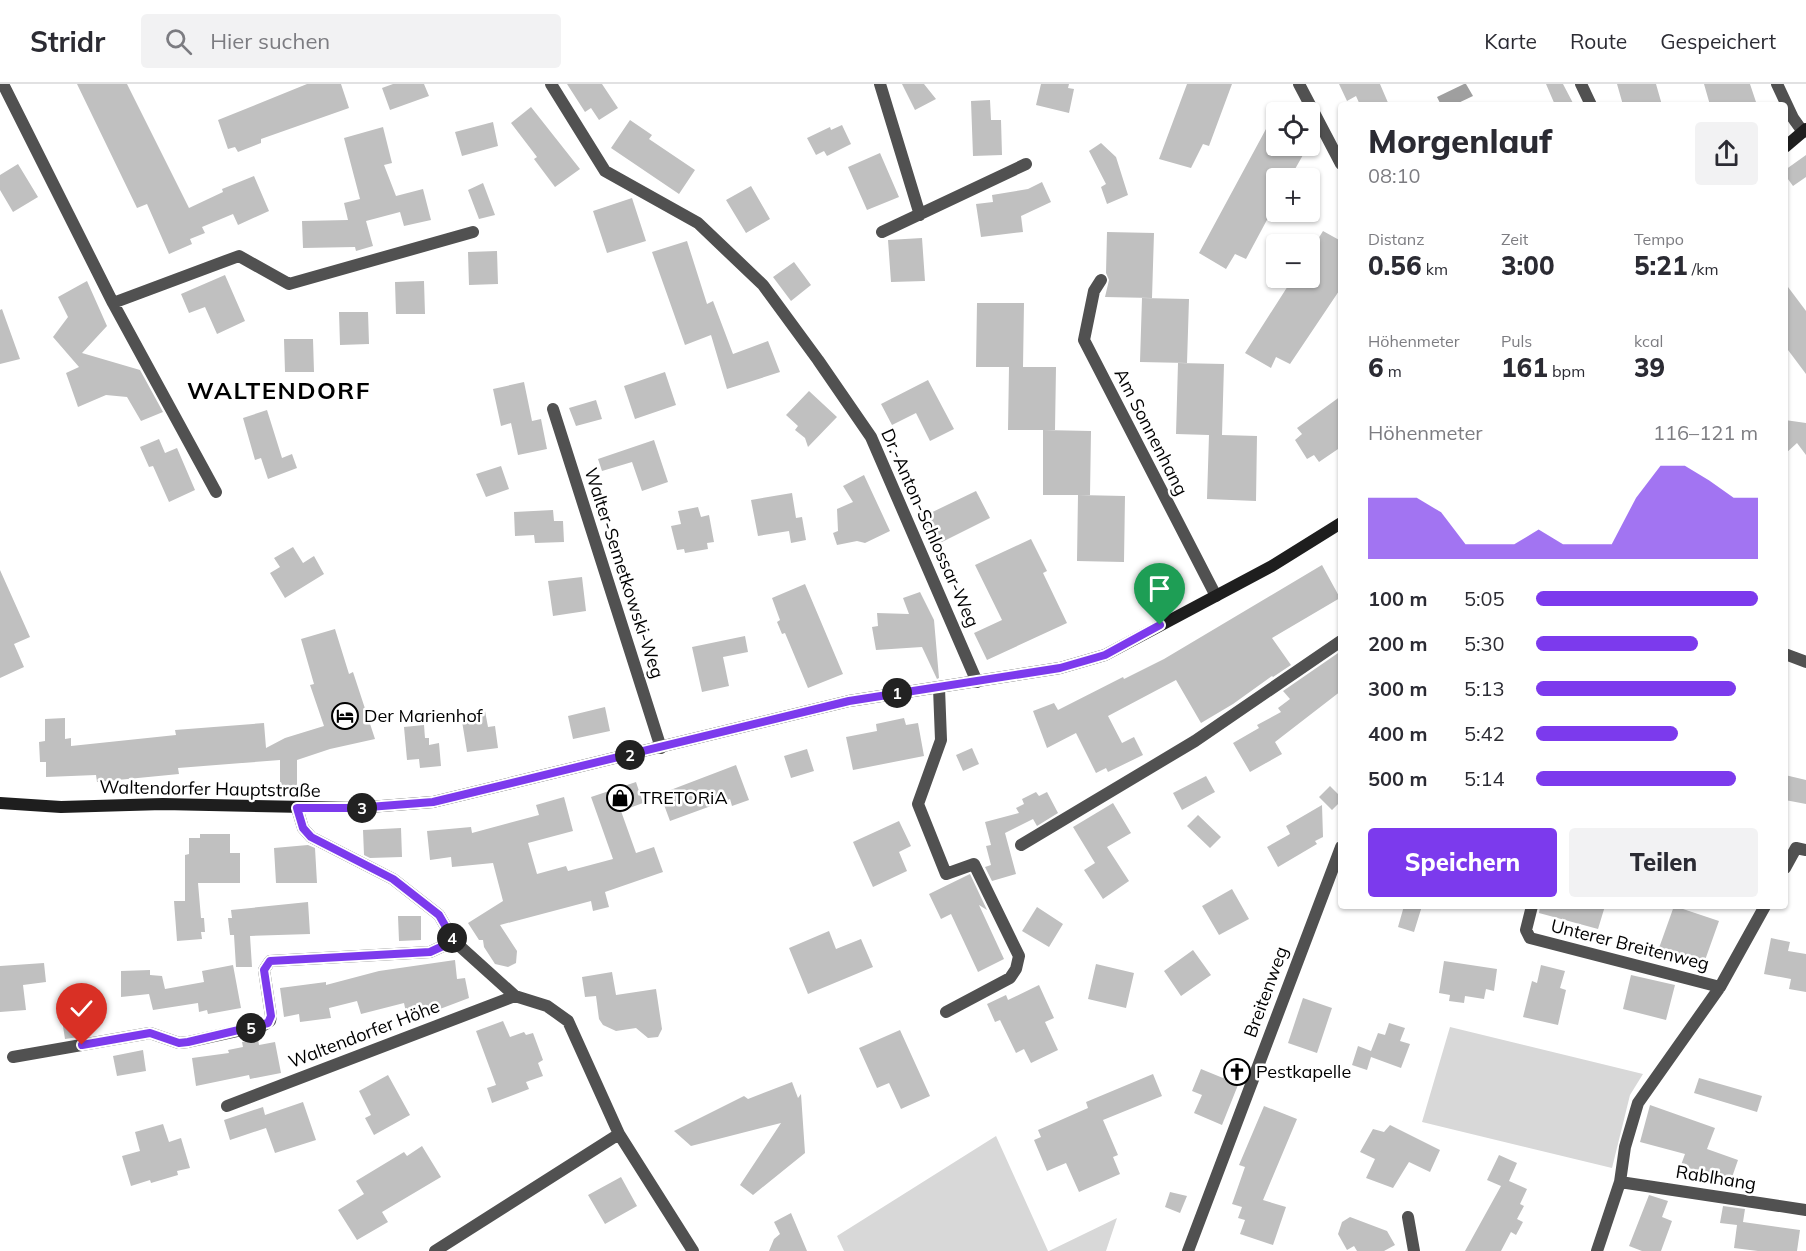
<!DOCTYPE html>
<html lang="de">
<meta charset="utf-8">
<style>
body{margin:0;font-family:Mulish,sans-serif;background:#f2f2f3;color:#2b2b33;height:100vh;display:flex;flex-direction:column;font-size:22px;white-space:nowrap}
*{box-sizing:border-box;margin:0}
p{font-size:20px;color:#7c7c81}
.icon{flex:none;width:33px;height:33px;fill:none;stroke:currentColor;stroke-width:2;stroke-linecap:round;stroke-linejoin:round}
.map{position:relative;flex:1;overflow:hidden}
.drawer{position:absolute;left:1338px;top:18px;width:450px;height:807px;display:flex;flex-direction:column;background:#fff;border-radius:6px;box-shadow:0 2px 4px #0004}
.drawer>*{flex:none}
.tools{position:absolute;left:1266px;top:18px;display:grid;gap:12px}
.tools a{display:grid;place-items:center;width:54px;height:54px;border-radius:6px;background:#fff;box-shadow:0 2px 4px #0004;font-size:30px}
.pin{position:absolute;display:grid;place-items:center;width:51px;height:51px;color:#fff;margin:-62px -26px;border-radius:50% 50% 50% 0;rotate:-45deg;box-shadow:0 0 6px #0007}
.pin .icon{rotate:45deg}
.km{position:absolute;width:30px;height:30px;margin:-15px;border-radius:50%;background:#222;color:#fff;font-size:16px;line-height:30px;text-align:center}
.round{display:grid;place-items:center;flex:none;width:63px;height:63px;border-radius:6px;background:#f2f2f3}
.summary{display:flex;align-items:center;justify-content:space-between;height:102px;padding:0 30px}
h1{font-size:33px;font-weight:800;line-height:45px}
.metrics{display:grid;grid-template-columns:repeat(3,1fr);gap:9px;height:102px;padding:6px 30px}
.metrics div{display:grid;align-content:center}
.metrics b{font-size:26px;font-weight:800}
.metrics small{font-size:16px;font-weight:400}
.metrics p{font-size:16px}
.chart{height:168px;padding:12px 30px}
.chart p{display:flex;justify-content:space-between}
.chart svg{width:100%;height:108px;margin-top:6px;fill:#7c3aed;opacity:.7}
.primary-button{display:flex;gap:12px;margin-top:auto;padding:12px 30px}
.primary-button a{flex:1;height:69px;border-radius:6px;background:#7c3aed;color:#fff;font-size:24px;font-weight:800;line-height:69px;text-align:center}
.primary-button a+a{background:#f2f2f3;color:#2b2b33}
ul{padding:0 30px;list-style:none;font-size:20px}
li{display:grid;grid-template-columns:96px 72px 1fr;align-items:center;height:45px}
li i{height:15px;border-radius:8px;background:#7c3aed}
header{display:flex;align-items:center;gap:36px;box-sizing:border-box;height:84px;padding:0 30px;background:#fff;border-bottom:2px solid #e1e1e2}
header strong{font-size:28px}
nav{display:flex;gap:33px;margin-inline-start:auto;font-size:21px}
.search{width:420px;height:54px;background:#f2f2f3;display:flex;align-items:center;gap:15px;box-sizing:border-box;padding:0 21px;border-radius:6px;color:#7c7c81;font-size:22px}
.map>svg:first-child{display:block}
.green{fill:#d8d8d8}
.water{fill:#9f9f9f}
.building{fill:#c0c0c0}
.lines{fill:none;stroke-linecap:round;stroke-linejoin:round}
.street{stroke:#515151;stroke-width:12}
.secondary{stroke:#1e1e1e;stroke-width:12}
.route-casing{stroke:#fff;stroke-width:12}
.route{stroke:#7c3aed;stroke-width:8}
.labels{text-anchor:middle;stroke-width:5;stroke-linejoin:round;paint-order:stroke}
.street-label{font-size:18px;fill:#000;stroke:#fff}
.poi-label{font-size:18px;fill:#000;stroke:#fff;text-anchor:start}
.district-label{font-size:24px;font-weight:bold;letter-spacing:1.5px;fill:#000;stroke:#fff}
</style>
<header>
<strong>Stridr</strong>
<div class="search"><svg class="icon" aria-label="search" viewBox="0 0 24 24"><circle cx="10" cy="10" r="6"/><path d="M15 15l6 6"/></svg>Hier suchen</div>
<nav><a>Karte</a><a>Route</a><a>Gespeichert</a></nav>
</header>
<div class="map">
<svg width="1806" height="1167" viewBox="0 0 1806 1167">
<rect width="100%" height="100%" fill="#fff"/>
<path class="green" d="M1450,943L1643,990L1630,1011L1612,1084L1422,1038Z
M996,1052L1048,1167H844L837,1152Z
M1117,1134L1106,1167H1049Z"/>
<path class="water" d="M1464,0H1466L1473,12L1454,21H1441L1437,13Z"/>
<path class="building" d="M77,0H127L189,124L223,108L222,105L254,92L269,127L238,141L233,130L202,143L205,149L190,155L192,160L169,170L147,120L137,124Z
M307,0H341L349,24L261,55V59L238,68L235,63L228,65L218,36Z
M393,0H424L429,12L390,26L382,4Z
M567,0H602L618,24L599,36L591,24L585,28Z
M902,0H924L936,15L915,26Z
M1041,0H1069L1068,4L1074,5L1069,29L1036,21Z
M1187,0H1232L1209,62L1203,60L1191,84L1159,75Z
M1339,0H1380L1389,21H1360L1356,12L1347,17Z
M1546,0H1563L1574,21H1555Z
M1617,0H1656L1662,21H1623Z
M1704,0H1750L1757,21H1710Z
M990,16L991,36H1001L1002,71L973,72L971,17Z
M531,23L580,85L555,103L534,75L537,73L511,39Z
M630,36L652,51L649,55L695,86L679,110L611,64Z
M493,38L498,62L462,72L455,48Z
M842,41L851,60L827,72L824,67L816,71L807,54L830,43L831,46Z
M383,43L392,79L384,81L396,112L423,105L431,136L404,142L400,128L366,137L373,162L356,167L355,163L303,164L302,137L348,136L344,119L360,115L344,54Z
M1266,45L1276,51V62H1308L1290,94H1276V119L1246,175L1235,170L1226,185L1199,169Z
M1101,59L1116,73L1128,111L1107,120L1101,103L1106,100L1089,67Z
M880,69L899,113L867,126L848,83Z
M1806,71V93L1793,102L1785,91V86Z
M18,80L38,113L13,128L0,106V91Z
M1042,98L1051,118L1021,132L1023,148L981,153L976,120L993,118L992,111L1028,105Z
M483,99L495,131L479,135L468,106Z
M751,102L770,135L746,149L726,116Z
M632,114L646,157L607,169L593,127Z
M1323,147L1341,157V204L1290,280L1276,273L1271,284L1245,269L1293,194H1310V168Z
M1107,148L1154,149L1152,214L1105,213L1109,196L1106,189Z
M922,154L925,197L891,198L888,156Z
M687,157L707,220L713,217L733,270L768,257L780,288L727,305L711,251L685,261L652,168Z
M497,167L498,200L469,201L468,168Z
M794,178L811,201L791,217L773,193Z
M225,191L245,237L217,250L205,223L189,229L181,210Z
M87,197L107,242L82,269L140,286L163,328L141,337L127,313L106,311L78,323L66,289L79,283L53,253L68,233L58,213Z
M424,197L425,230H396L395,198Z
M1785,199L1806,227V290L1785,262Z
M1142,214L1189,215L1187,279L1140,278Z
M977,219H1024L1023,283H1056L1055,346H1008L1009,283H976Z
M2,225L20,275L0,280V226Z
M339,228H368L369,260L340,261Z
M284,255H313L314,288H285Z
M1178,279L1224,280L1222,351L1257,352L1256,417L1207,415L1209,351L1176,350Z
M665,288L676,321L635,335L624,302Z
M928,296L954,345L930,357L916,329L892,341L881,320Z
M524,298L532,337L541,335L547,365L518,371L511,339L501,342L493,305Z
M809,307L837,333L808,363L805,354L795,346L798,342L786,331Z
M1341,312V363L1319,378L1314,371L1307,375L1295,356L1302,350L1297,344Z
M596,316L602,335L576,342L569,324Z
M267,326L282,374L292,370L297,384L268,395L261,374L255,376L243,334Z
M1785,336L1806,339V371L1797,359L1785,370Z
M1043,346L1091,347L1090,411H1043Z
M159,355L165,369L177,364L195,406L169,418L153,382L149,383L140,363Z
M654,356L668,398L642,407L632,378L602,387L598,375Z
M501,382L509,405L486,413L476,390Z
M864,391L890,447L865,459L857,457L837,461L833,449L838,447L837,425L853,418L843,402Z
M976,407L990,434L932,463L918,435Z
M792,409L796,434L802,433L806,456L791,459L789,447L758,452L751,416Z
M1078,411L1125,412L1124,478L1077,477Z
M698,423L701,433L709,431L714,458L707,459L708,465L685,469L684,465L677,466L671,442L681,440L678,427Z
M553,426L554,437H563L564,458L535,459L534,451L515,452L514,428Z
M1031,455L1047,487L1043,489L1067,539L987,576L974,549L1002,536L975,481Z
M293,463L303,479L314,472L324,490L285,514L270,489L280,483L274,474Z
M1322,481L1340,514L1272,554L1291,581L1273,593L1272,592L1233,620L1201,639L1176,596L1108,632L1122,659L1134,653L1143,671L1108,688L1106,684L1096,689L1076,649L1047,664L1033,627L1054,619L1058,626L1123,593L1124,595L1164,575Z
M0,486L30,553L14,560L24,583L0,594Z
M582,493L586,527L553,532L548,497Z
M805,500L843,590L808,604L785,549L782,550L777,538L780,536L772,514Z
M920,508L934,536L939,594L937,595L922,563L876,566L872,543L878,542L877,529L909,530L903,514Z
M335,545L349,590L353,588L375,655L330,665L297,676V703L280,702V676L178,684L179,690L97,698L96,691L46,693V678H40L39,658L45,657V635L65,634V655L71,654V662L176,651L175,646L264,639L266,664L285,654L324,642L310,601L314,600L301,555Z
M745,552L748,568L723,573L729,602L702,608L692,563Z
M1341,567V607L1275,658L1282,670L1250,688L1233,659L1259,644L1257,641L1281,628L1278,624L1290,615L1283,607Z
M605,623L610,647L573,655L568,632Z
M485,627L488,643L495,642L498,664L467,668L461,631Z
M904,634L906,641L918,639L924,672L853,686L846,653L877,647L876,640Z
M424,641L425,654H429V661L439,659L441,682L420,684L419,675L407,676L404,643Z
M972,664L979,680L963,687L956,671Z
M807,665L814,687L791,694L784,672Z
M736,681L749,716L732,722L730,715L670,737L660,710Z
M1785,691L1806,696V720L1785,716Z
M1206,692L1215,708L1182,726L1173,709Z
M636,698L643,719L621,727L636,769L654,763L663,788L605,808L609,823L593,827L591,817L500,841L517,867L516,879L508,883L495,880L484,863L483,856H479L468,839L503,817L493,779L452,783L451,773L430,776L427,747L471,743L472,749L539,731L536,721L564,713L573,747L528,759L537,790L566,782L568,787L613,775L591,713Z
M1330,702L1341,713V717L1332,726L1319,713Z
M1036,708L1039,712L1047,708L1058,729L1037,742L1033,735L1005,749L1016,790L992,797L985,783L991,781L986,762L991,761L985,738L1019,729L1016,724L1024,720L1022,715Z
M1113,719L1131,749L1107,763L1129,797L1103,815L1084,786L1095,779L1073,743Z
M1322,721L1323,753L1315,757L1317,760L1278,783L1267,763L1290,750L1286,742Z
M1198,731L1221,753L1210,764L1187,742Z
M899,737L911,762L899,768L907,787L873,803L853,758Z
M401,744L402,773L370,774L364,771L363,746Z
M200,750H230V769H240V799H198L201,834H204L205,848H201L202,855L177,857L174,817H185V771L189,770V754H200Z
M308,761L315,764L317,799H276L274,764Z
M970,790L987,826L979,821L1004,875L978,888L951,830L941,835L929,810Z
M1232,805L1249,835L1219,851L1202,822Z
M308,818L310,850L250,852L252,883H236L234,851H230L228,834H232L231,826Z
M1404,822H1422L1414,848L1398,843Z
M1540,822H1605L1598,845L1539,829Z
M1674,822L1719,837L1704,879L1659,864Z
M1037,823L1063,840L1049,863L1022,847Z
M398,832H421V856L399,857Z
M829,847L836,865L861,855L873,883L808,910L789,864Z
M1771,854L1790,858L1788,867L1806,870V908L1789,905L1791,895L1764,890Z
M1193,866L1211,891L1181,912L1164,887Z
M455,876L457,895L465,894L469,914L432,928L407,933L404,919L361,930L357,917L329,924L331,934L300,938L299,930L284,933L280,904L326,898V901L379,887Z
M1444,877L1497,885L1494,907L1486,905L1484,915L1465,912L1464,919L1449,917L1450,911L1439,909Z
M44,879L46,898L23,901L26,926L0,928V882Z
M1096,880L1134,889L1126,924L1088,915Z
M233,881L241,924L208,930L207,926L199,928L198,919L153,926L149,910L121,913V887L150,886V891L162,892L165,905L204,898L202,887Z
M1541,881L1565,887L1560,904L1566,906L1558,941L1523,933L1532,897L1537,899Z
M612,888L616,911L656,905L662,945L658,953L648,954L636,944L616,947L603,941L599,935L596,912L585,913L582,893Z
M1631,891L1675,901L1666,936L1623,925Z
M1039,901L1054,934L1045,938L1058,966L1031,979L1024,965L1016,969L1000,936L995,938L987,920L1006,911L1008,916Z
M1303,914L1332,924L1317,969L1288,959Z
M83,933L86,952L65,955L62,936Z
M503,937L510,953L524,948L526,951L533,949L543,976L538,979L543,992L526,998L529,1005L492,1019L487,1004L496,1001L476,947Z
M1389,939L1405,944L1400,957L1410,960L1401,984L1371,973L1367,986L1352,981L1358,962L1371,967L1378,949L1385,951Z
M900,946L930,1012L901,1025L889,999L877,1004L859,964Z
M258,955L259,961L275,958L281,989L250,995L249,991L196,1002L192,974L229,969L228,966L243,963L242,958Z
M143,966L146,987L117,992L113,972Z
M1232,981L1244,986L1222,1041L1194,1029L1202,1011L1192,1007L1201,985L1223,994Z
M1153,990L1162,1012L1103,1036L1118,1071L1113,1073L1120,1090L1079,1108L1066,1079L1047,1087L1034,1056L1041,1053L1038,1046L1088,1024L1086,1018Z
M388,991L410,1031L374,1051L365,1034L371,1031L359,1007Z
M1699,994L1762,1012L1757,1028L1694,1009Z
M792,998L798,1014L801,1010L805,1069L753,1111L740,1101L781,1039L691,1062L674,1047L744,1012L748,1015Z
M303,1018L316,1056L275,1069L266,1044L230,1056L224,1036L263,1023L265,1031Z
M1650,1021L1715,1044L1707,1065L1738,1076L1730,1099L1681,1081L1685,1070L1640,1058Z
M1264,1022L1297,1035L1263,1116L1286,1123L1273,1161L1240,1150L1245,1136L1238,1134L1242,1123L1232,1120L1245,1083L1239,1081Z
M163,1040L169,1058L181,1054L190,1084L177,1087L178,1091L151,1099L150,1096L131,1102L122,1072L140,1067L135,1048Z
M1390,1041L1440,1066L1430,1088L1409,1078L1393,1104L1366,1094L1375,1075L1360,1068L1373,1045L1384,1048Z
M422,1062L441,1093L382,1128L388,1138L357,1156L338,1126L364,1110L356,1097L404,1068L407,1072Z
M1499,1071L1517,1079L1509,1097L1527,1105L1520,1120L1524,1122L1517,1135L1523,1138L1516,1151L1511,1148L1501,1167H1465L1501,1102L1487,1096Z
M621,1093L637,1122L605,1140L588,1111Z
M1170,1108L1187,1112L1180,1129L1165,1123Z
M1649,1111L1668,1117L1662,1133L1672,1137L1661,1167H1642L1629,1162Z
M1723,1122L1745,1125L1743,1138L1800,1146L1797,1167H1758L1734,1164L1737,1141L1720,1139Z
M791,1129L807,1167H769L774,1155L780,1150L774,1138Z
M1350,1133L1387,1147L1395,1161L1384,1167H1357L1354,1162L1347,1166L1338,1150L1342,1138Z"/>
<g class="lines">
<path class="street" d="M3,0L113,219L216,408
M551,0L605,87L698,139L763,201L818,276L871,353L977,598
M880,0L920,131
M1299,0L1341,80
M1581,0L1591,21
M1777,0L1793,34L1803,48
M882,148L1026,80
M1101,196L1094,207L1084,256L1216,512
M113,219L239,172L289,200L473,148
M553,325L661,664
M1785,570L1806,578
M939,604L941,656L918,720L946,790L974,780L1019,872L1016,885L1010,894L946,928
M297,724L303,744L311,753L393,795L439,831L454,857L515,912L547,922L568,937L619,1050L693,1167
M1021,761L1195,657L1341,557
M1785,784L1796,764L1806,766
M1532,822L1526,846L1530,854L1720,903
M13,973L150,949L179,959L188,958L264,941L270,937L271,932L264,886L270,877L430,868L454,857
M227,1022L515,912
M1620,1098L1806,1126
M1408,1133L1414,1167
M435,1167L619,1050
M1188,1167L1341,763
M1597,1167L1620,1098L1625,1063L1638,1019L1720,903L1765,822"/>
<path class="secondary" d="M1785,63L1806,45
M0,719L61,723L163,720L356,724L433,718L849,617L1060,584L1105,571L1272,482L1341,439"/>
</g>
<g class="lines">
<defs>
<path id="route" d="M82,961L150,949L179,959L188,958L268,939L271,932L264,886L270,877L430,868L454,857L439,831L393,795L311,753L303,744L297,724H356L433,718L849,617L1060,584L1105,571L1160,541"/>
</defs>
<use href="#route" class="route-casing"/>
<use href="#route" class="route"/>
</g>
<defs>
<symbol id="hotel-ring" viewBox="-11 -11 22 22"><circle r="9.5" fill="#fff" stroke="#000" stroke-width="1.5"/><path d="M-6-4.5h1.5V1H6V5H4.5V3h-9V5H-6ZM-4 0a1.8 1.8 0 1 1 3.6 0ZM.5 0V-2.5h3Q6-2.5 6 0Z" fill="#000"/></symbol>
<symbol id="shop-ring" viewBox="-11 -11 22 22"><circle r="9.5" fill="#fff" stroke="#000" stroke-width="1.5"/><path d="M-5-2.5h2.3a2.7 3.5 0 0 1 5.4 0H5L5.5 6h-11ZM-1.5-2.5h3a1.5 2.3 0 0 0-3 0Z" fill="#000"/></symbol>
<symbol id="church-ring" viewBox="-11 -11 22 22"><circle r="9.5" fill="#fff" stroke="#000" stroke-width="1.5"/><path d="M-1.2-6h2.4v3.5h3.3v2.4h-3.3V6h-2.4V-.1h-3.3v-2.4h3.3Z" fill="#000"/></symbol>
</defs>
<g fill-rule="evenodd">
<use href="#hotel-ring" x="330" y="617" width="30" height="30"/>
<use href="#shop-ring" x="605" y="699" width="30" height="30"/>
<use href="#church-ring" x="1222" y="973" width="30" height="30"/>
</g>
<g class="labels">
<g class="street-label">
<text transform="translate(1151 348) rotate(63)" y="6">Am Sonnenhang</text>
<text transform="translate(930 444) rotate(66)" y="6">Dr.-Anton-Schlossar-Weg</text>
<text transform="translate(624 489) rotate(72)" y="6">Walter-Semetkowski-Weg</text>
<text transform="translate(210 705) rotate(1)" y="6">Waltendorfer Hauptstraße</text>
<text transform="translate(1630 861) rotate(14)" y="6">Unterer Breitenweg</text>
<text transform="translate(1266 908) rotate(-70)" y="6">Breitenweg</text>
<text transform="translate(364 950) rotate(-21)" y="6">Waltendorfer Höhe</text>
<text transform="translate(1716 1094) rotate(9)" y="6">Rablhang</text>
</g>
<g class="poi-label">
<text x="364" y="638">Der Marienhof</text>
<text x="640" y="720">TRETORiA</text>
<text x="1256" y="994">Pestkapelle</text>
</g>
<g class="district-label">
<text x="279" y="315">WALTENDORF</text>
</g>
</g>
</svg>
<div class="tools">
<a><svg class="icon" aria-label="locate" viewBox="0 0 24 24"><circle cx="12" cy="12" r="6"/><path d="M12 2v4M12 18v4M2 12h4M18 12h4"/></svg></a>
<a>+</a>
<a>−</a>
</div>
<div class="pin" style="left:1160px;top:541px;background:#1e9e55"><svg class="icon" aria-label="arrive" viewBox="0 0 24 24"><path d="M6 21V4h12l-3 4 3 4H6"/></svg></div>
<div class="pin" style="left:82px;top:961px;background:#d93025"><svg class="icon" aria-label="check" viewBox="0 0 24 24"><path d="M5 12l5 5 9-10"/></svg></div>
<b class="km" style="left:897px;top:609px">1</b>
<b class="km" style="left:630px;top:671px">2</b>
<b class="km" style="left:362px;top:724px">3</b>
<b class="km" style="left:452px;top:854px">4</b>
<b class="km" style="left:251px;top:944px">5</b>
<section class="drawer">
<div class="summary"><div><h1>Morgenlauf</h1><p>08:10</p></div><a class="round"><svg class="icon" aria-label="share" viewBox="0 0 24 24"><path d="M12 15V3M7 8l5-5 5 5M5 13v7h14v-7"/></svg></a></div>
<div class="metrics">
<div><p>Distanz</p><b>0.56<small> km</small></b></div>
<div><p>Zeit</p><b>3:00</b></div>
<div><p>Tempo</p><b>5:21<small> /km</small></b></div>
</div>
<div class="metrics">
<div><p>Höhenmeter</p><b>6<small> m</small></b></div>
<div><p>Puls</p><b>161<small> bpm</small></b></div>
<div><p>kcal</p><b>39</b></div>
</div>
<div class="chart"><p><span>Höhenmeter</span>116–121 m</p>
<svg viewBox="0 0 160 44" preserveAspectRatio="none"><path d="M0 44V19L10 19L20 19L30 25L40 38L50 38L60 38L70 32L80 38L90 38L100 38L110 19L120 6L130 6L140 12L150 19L160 19V44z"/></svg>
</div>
<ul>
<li><b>100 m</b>5:05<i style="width:100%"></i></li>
<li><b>200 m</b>5:30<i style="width:73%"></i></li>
<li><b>300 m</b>5:13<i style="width:90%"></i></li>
<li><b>400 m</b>5:42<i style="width:64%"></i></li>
<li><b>500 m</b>5:14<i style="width:90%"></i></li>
</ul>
<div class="primary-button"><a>Speichern</a><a>Teilen</a></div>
</section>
</div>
